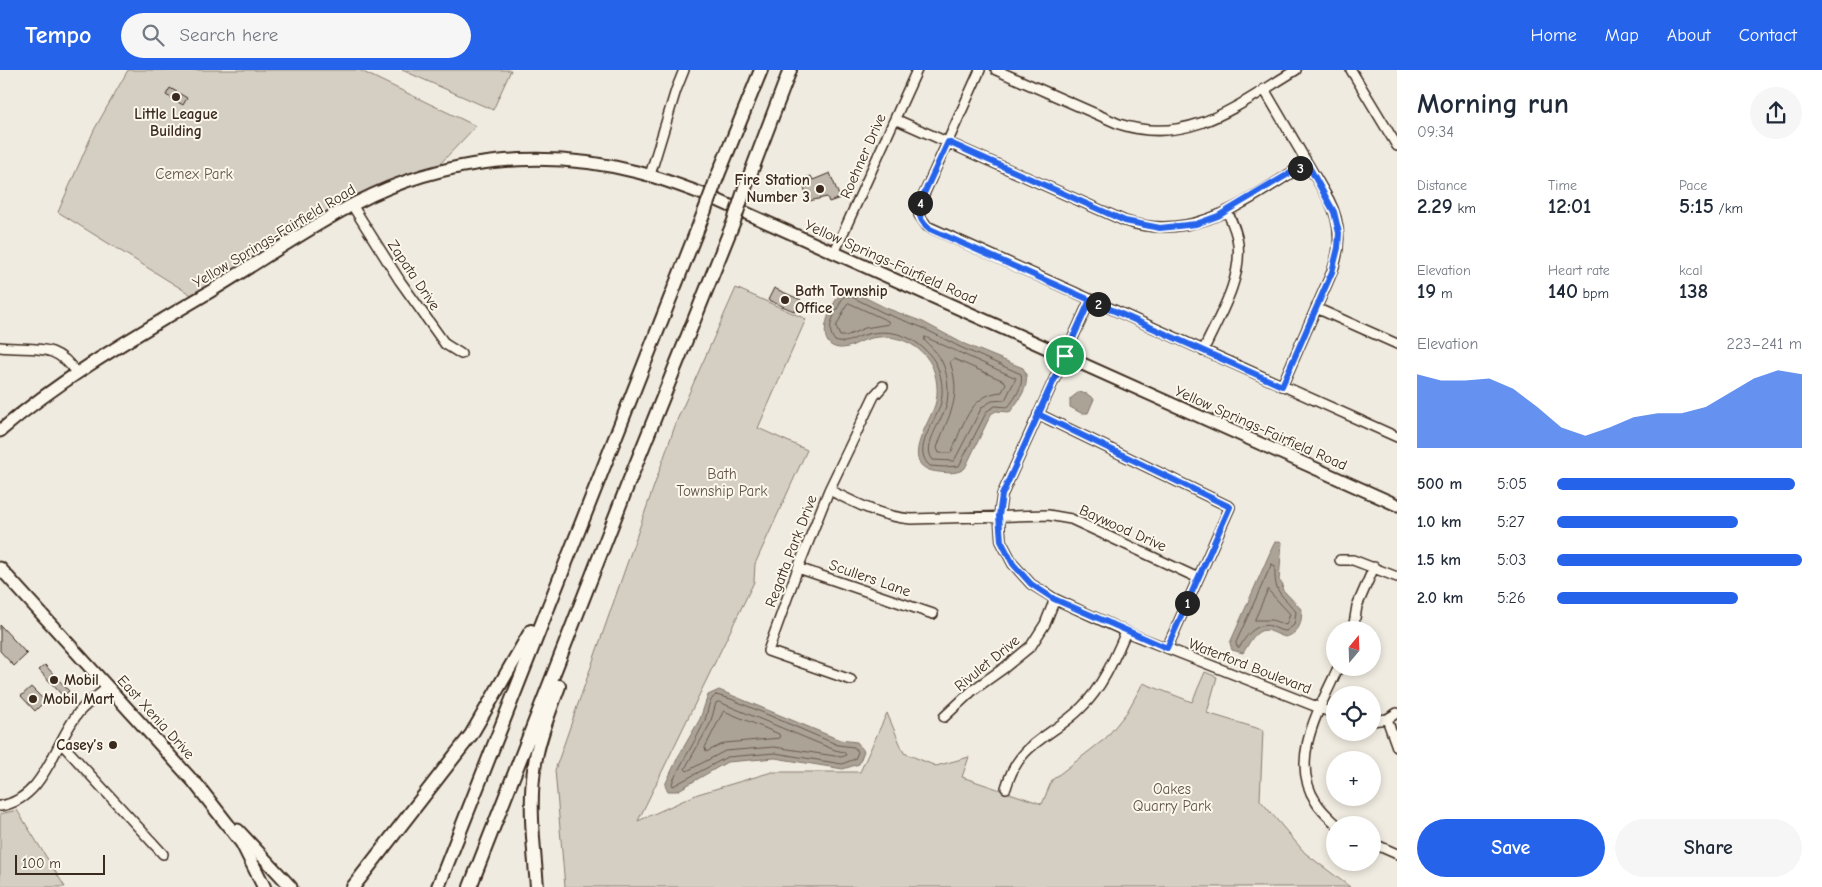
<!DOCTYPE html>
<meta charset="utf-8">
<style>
body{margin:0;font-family:"Comic Neue",sans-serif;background:#f6f6f7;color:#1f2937;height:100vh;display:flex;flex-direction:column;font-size:19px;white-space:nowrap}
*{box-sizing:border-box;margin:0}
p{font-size:16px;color:#747a83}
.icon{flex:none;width:28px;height:28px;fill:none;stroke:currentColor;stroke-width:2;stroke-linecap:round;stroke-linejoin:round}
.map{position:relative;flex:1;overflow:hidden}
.drawer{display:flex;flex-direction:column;background:#fff;width:425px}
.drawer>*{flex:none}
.needle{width:32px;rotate:19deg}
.fabs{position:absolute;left:1326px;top:551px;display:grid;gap:10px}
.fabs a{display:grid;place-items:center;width:55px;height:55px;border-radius:50%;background:#fff;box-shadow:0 2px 8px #0003;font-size:25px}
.scale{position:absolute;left:15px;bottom:12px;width:90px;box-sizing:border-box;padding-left:5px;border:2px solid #3b2a1e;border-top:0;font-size:14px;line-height:18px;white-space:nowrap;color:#3b2a1e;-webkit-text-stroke:4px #fbf7ec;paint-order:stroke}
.pin{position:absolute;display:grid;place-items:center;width:42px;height:42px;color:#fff;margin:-21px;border:2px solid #fff;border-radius:50%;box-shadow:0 1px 5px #0007}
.km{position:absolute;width:25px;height:25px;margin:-12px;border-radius:50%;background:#222;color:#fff;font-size:14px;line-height:25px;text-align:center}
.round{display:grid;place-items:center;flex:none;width:52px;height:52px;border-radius:26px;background:#f6f6f7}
.head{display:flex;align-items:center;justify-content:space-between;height:85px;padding:0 20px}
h1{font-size:28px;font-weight:700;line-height:38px}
.metrics{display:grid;grid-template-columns:repeat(3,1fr);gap:8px;height:85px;padding:5px 20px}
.metrics div{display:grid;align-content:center}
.metrics b{font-size:21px;font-weight:700}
.metrics small{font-size:14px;font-weight:400}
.metrics p{font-size:14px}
.chart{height:140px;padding:10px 20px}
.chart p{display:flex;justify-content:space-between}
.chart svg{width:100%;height:90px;margin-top:5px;fill:#2563eb;opacity:.7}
.primary-button{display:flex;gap:10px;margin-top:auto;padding:10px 20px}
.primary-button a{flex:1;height:58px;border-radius:30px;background:#2563eb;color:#fff;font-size:20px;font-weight:700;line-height:58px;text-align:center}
.primary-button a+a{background:#f6f6f7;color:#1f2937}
ul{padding:0 20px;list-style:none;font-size:16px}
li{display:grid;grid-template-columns:80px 60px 1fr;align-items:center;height:38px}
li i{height:12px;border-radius:6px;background:#2563eb}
header{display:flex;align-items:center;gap:30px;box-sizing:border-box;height:70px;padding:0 25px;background:#2563eb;color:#fff}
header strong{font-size:24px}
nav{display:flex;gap:28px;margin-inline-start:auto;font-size:18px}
.search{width:350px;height:45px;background:#f6f6f7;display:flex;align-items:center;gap:12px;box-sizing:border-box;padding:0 18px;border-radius:28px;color:#747a83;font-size:19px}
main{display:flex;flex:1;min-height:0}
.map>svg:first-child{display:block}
.green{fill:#d5cec3;stroke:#887c70}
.water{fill:#aca397;stroke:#7f7367}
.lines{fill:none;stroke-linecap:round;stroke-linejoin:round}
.shore{stroke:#685a4e;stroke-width:1}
.building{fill:#c0b8ad;stroke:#3b2a1e}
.minor-casing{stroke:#3b2a1e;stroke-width:12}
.major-casing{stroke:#3b2a1e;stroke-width:15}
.highway-casing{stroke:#3b2a1e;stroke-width:16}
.minor{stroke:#fbf7ec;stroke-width:9}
.major{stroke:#fbf7ec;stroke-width:11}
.highway{stroke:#fbf7ec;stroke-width:12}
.highway-bridge-casing{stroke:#3b2a1e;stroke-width:16;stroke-linecap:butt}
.highway-bridge{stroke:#fbf7ec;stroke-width:12}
.route-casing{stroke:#fff;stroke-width:10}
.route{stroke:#2563eb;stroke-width:6}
.poi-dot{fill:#3b2a1e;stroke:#fbf7ec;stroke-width:2}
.labels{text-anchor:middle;stroke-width:4;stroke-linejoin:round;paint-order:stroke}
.poi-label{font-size:15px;font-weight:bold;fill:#3b2a1e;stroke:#fbf7ec;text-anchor:start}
.street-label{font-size:15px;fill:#3b2a1e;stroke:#fbf7ec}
.park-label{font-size:15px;fill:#625347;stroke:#fbf7ec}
</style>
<header>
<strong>Tempo</strong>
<div class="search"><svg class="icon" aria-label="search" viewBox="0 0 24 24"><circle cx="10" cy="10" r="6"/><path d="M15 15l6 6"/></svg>Search here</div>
<nav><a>Home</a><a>Map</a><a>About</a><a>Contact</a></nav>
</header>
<main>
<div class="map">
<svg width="1397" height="817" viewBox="0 0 1397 817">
<rect width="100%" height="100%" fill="#f0ebe0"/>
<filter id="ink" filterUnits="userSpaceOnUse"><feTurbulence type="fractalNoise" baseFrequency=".02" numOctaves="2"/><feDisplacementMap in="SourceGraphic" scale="10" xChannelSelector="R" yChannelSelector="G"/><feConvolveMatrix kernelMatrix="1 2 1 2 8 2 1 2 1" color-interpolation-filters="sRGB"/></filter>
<g filter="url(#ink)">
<path class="green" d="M128,0H359L476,56L438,96L358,125L193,226L58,142L94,60Z
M402,0H511L493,40Z
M736,218L806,249L758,358L807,380L755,494L754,512L638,751L698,724L772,702H860L887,643L904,683L936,696L969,687L962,707L1042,734L1052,710L1106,668L1127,642L1143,613L1192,632L1205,602L1217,607L1207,643L1263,660L1260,730L1305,783L1350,817H565L555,700L677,350Z
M17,740L65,817H0V744Z"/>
<path class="water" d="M843,221L854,222L886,238L923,252L962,273L1023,298C1033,313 1019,330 1010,342L996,341L991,344L965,398C958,404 948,403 939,402C897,398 928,356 935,335C939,323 937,305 931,294C919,272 891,262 868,269C859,271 850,279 839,278C812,275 831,232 843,221Z
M1079,322L1087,324L1094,329L1088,343H1081L1070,337V329Z
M1279,471L1282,472L1279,511L1283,514L1282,519L1301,539C1303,552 1299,563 1286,567C1280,566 1276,563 1270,561C1256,556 1249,574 1243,583L1232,580L1230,573L1272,478L1275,472Z
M719,620L840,670L857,672L864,681L859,694L843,699L775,688L727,692L677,721H668L665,715L678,687L700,649L708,625Z"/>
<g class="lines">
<path class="shore" d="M845,226L852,227L884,243L921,257L960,277L1021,304C1024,316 1015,328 1008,337L995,336L987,341L959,396L944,397L930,396C911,380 935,353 940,336C945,319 941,298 930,285C912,264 887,257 861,266C852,269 845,275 835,271C824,257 836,243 842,229Z
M849,233L888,251L889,254L865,258L846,266H840L836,257L847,234Z
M925,267L1016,308L1005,330L992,331L982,337L954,391L933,390C921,376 942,351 946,337C950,322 948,301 940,288C936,281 930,276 925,271Z
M954,289L1004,311L1006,313L1002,322C969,324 963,357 951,383H939L937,378C948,344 963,330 950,292Z
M1272,494L1275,496C1274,525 1280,521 1296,542L1294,555L1286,561C1280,561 1276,558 1271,556C1257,552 1245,566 1240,577H1237L1236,573Z
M1268,520L1290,544L1286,555L1272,550H1255Z
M716,625L731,629L838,675L854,677L858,682L855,689L842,694L775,683L727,687L673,716L672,713C682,691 696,671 705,650C708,641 708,630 716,625Z
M719,632L835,680L844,682L846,685L842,687L774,677L725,681L687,701L685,699L688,693L710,654L716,633Z
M724,641L779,664L780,668L725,673L706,682L705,678Z"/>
</g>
<path class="building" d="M170,18L187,28L183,35L166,25Z
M830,103L840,128L829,132L827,127L809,131L801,110L811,106L813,110Z
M774,218L801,230L796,242L768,230Z
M0,555L27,584L14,596L0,581Z
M45,595L69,621L63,626L39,600Z
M31,617L45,631L35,641L21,626Z"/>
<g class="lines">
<defs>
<path id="minor" d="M980,0L920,133L919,145L927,156L1397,367
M996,0L1119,54C1189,77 1239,34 1296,0
M1351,0L1397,76
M1264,19L1329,130C1341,153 1341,178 1332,202L1282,316
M895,49L1125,151C1197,174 1249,128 1307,93
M650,105L676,20L684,0
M352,135L400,211L445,274L461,284
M834,183L917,0
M1090,230L1002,425L999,446L1001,471L1013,494L1031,514L1055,529L1131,564L1335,644
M1316,238L1397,274
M0,277C34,281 56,271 77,304
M1203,281C1218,248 1242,211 1238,174C1237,162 1232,152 1227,141
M1038,344L1230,437L1167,578
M829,420C858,434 879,446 911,449L1048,445L1071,449L1198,508
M1340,490H1353L1397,507
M798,498L933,544
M1353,560L1357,536L1374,497
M851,610L768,581L798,498L829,420L874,326L883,316
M944,647L973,620L1004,598L1031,576L1045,554L1055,529
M1387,649L1397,677
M1372,651L1387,649L1397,643
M61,673L163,784
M1006,718C1019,671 1051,668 1081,638C1102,618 1115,587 1126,562
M0,736C45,729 54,673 79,642C87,633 99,625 108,617
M1337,755C1330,748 1321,741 1316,732C1288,690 1320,638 1338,598
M1372,773L1397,784"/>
<path id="major" d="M0,361C64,306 139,264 211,221C259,192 306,159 356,133C442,88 543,78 637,102C661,108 684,117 708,126L1397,435
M0,498L202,721
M238,760L291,817"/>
<path id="highway" d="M718,105L761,0
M745,118L790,0
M196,714L242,773L264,817
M353,817L471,665L531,561
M438,817L705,140
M470,817L628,414L734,151
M537,817C534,777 528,734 535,693C539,667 550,641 559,616"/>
</defs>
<use href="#minor" class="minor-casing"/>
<use href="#major" class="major-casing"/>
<use href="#highway" class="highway-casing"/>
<use href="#minor" class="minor"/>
<use href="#major" class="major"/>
<use href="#highway" class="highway"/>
<defs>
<path id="highway-bridge" d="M705,140L718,105
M734,151L745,118"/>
</defs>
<use href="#highway-bridge" class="highway-bridge-casing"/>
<use href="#highway-bridge" class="highway-bridge"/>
</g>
</g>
<g class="lines" filter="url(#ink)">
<defs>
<path id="route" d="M1065,286L1002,425L999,446L1001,471L1013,494L1031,514L1054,529L1167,578L1230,437L1038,344L1090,230L1282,316L1332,202L1338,178L1339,163L1334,142L1307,93L1218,146L1196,154L1160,158L1125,151L948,72L920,132C917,143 920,152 930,159L1090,230L1065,286"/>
</defs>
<use href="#route" class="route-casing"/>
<use href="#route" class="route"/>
</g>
<g class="poi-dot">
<circle cx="176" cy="27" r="5"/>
<circle cx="820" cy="119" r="5"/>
<circle cx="785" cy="230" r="5"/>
<circle cx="54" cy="610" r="5"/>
<circle cx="33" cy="629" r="5"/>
<circle cx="113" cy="675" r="5"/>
</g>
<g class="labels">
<g class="poi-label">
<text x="176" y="49" text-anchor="middle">Little League<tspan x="176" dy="17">Building</tspan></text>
<text x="810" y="115" text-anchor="end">Fire Station<tspan x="810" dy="17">Number 3</tspan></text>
<text x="795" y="226">Bath Township<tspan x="795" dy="17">Office</tspan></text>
<text x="64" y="615">Mobil</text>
<text x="43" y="634">Mobil Mart</text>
<text x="103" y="680" text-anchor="end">Casey’s</text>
</g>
<g class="street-label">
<text transform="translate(863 86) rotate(-66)" y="5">Roehner Drive</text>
<text transform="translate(274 166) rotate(-31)" y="5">Yellow Springs-Fairfield Road</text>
<text transform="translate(891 192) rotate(24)" y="5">Yellow Springs-Fairfield Road</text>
<text transform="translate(414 205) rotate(56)" y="5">Zapata Drive</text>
<text transform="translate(1261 358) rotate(24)" y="5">Yellow Springs-Fairfield Road</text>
<text transform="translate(1123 458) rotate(24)" y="5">Baywood Drive</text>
<text transform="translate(791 481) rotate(-69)" y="5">Regatta Park Drive</text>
<text transform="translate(870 508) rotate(19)" y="5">Scullers Lane</text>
<text transform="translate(987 593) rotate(-39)" y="5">Rivulet Drive</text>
<text transform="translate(1250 596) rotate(21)" y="5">Waterford Boulevard</text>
<text transform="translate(156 647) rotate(48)" y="5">East Xenia Drive</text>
</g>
<g class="park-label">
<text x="194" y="109">Cemex Park</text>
<text x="722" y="409">Bath<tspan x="722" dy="17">Township Park</tspan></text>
<text x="1172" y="724">Oakes<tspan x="1172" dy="17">Quarry Park</tspan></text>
</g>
</g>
</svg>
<div class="fabs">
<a><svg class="needle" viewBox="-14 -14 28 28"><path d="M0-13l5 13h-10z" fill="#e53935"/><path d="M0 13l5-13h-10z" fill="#747a83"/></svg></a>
<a><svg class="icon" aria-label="locate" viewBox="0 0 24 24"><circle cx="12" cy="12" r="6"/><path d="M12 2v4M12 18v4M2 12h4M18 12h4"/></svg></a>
<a>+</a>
<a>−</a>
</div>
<div class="scale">100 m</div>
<div class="pin" style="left:1065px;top:286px;background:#1e9e55"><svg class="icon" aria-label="arrive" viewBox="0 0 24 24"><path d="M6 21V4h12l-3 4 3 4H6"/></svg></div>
<b class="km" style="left:1187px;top:533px">1</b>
<b class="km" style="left:1098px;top:234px">2</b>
<b class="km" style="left:1300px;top:98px">3</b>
<b class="km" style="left:920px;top:133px">4</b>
</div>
<section class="drawer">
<div class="head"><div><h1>Morning run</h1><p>09:34</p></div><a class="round"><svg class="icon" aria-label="share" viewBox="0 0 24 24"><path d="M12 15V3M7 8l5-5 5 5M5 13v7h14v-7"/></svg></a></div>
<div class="metrics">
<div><p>Distance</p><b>2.29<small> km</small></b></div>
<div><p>Time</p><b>12:01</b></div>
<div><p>Pace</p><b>5:15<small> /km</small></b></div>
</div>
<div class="metrics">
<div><p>Elevation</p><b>19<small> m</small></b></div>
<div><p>Heart rate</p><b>140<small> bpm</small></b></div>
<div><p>kcal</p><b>138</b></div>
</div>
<div class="chart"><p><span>Elevation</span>223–241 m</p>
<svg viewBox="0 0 160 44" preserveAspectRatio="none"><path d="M0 44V8L10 11L20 11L30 10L40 15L50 24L60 34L70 38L80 34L90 29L100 27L110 27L120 24L130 17L140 10L150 6L160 8V44z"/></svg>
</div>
<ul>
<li><b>500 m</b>5:05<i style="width:97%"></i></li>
<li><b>1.0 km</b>5:27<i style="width:74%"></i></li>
<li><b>1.5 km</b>5:03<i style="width:100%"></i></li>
<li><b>2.0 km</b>5:26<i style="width:74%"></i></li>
</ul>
<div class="primary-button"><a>Save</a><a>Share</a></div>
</section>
</main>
